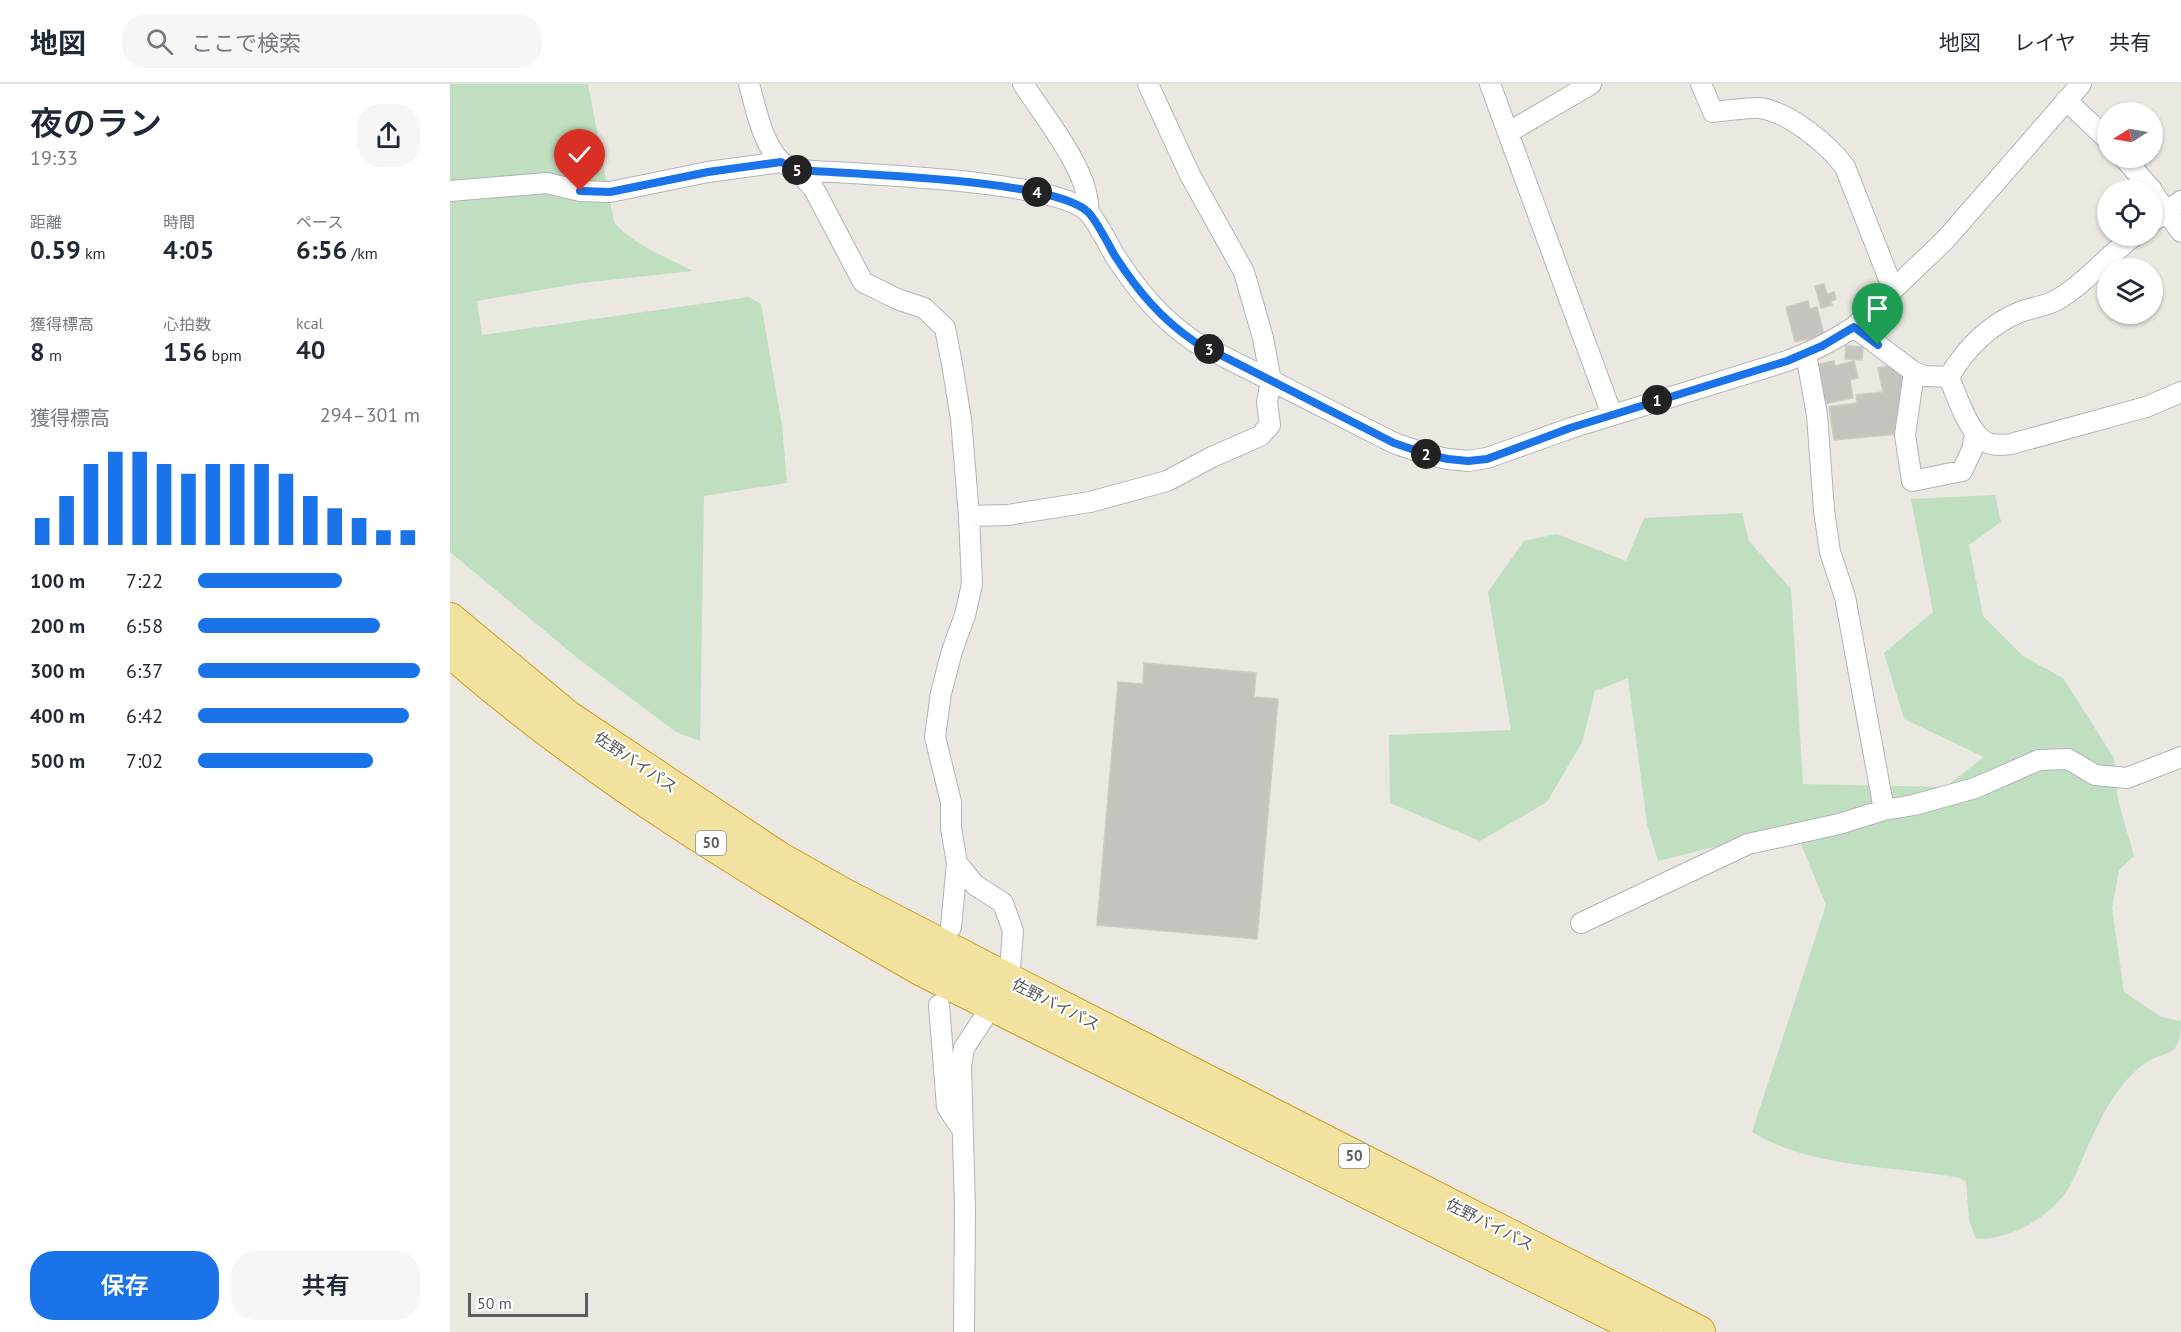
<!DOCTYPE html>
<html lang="ja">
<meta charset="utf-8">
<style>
body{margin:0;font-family:"PT Sans","Noto Sans JP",sans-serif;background:#f6f6f7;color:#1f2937;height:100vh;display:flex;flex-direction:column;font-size:22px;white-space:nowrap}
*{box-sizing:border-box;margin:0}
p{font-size:20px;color:#747a83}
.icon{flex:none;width:33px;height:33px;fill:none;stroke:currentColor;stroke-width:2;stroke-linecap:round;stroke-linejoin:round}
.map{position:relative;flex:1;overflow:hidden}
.side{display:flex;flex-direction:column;background:#fff;width:450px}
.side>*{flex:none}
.needle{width:39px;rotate:259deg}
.controls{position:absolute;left:1647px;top:18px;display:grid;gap:12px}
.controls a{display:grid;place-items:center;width:66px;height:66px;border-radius:50%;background:#fff;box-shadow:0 2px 4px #0004;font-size:30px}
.scale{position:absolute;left:18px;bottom:15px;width:120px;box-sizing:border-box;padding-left:6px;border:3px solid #595c5f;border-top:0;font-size:16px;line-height:21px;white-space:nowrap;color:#595c5f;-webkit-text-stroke:4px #fff;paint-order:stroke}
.pin{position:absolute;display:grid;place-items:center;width:51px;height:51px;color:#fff;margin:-62px -26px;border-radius:50% 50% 50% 0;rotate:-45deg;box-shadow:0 0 6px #0007}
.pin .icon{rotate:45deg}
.km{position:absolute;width:30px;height:30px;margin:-15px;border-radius:50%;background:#222;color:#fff;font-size:16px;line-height:30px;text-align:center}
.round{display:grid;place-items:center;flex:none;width:63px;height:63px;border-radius:24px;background:#f6f6f7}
.head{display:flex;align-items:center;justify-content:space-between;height:102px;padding:0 30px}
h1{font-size:33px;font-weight:600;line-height:45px}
.stats{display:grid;grid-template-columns:repeat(3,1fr);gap:9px;height:102px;padding:6px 30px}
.stats div{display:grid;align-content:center}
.stats b{font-size:26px;font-weight:600}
.stats small{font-size:16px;font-weight:400}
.stats p{font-size:16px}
.chart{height:168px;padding:12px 30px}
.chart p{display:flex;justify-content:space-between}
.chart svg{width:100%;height:108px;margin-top:6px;stroke:#1a73e8;stroke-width:6}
.button{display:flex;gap:12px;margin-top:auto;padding:12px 30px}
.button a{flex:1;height:69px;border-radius:24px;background:#1a73e8;color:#fff;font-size:24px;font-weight:600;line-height:69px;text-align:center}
.button a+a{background:#f6f6f7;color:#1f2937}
ul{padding:0 30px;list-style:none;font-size:20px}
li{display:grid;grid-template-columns:96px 72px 1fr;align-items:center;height:45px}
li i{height:15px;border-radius:8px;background:#1a73e8}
header{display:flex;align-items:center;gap:36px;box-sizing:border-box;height:84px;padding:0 30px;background:#fff;border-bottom:2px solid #e0e1e3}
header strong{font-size:28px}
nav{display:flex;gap:33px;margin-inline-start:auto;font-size:21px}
.search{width:420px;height:54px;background:#f6f6f7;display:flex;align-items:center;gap:15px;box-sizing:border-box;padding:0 21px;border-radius:24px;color:#747a83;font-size:22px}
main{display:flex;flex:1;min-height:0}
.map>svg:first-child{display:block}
.green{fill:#bfdfc0}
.building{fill:#c5c3bd;stroke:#cecac0;stroke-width:1.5}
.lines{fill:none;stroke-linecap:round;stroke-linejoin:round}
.minor-casing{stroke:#b1b3b7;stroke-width:22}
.trunk-casing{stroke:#cf9d1c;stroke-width:34}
.minor{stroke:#fff;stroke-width:20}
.trunk{stroke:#f2e2a0;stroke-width:32}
.route-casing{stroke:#fff;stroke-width:12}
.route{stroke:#1a73e8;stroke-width:8}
.labels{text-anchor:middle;stroke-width:4.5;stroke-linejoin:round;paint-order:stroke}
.shield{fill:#fff;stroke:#8b8d8f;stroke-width:1.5}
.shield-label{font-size:15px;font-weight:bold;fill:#595c5f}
.street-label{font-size:16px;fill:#595c5f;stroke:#fff}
</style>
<header>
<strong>地図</strong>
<div class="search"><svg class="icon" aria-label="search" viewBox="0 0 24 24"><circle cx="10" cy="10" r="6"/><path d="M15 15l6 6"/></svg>ここで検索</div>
<nav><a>地図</a><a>レイヤ</a><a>共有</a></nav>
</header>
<main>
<section class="side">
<div class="head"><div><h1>夜のラン</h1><p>19:33</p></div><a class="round"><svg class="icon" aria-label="share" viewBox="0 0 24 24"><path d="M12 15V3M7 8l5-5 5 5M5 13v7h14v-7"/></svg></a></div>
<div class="stats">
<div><p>距離</p><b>0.59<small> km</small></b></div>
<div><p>時間</p><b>4:05</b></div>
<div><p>ペース</p><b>6:56<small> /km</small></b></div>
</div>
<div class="stats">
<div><p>獲得標高</p><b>8<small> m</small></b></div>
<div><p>心拍数</p><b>156<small> bpm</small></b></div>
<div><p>kcal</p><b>40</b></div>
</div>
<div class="chart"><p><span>獲得標高</span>294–301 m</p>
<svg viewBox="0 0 160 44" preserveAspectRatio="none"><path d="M5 44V33M15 44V24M25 44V11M35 44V6M45 44V6M55 44V11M65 44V15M75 44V11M85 44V11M95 44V11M105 44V15M115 44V24M125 44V29M135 44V33M145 44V38M155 44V38"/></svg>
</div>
<ul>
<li><b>100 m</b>7:22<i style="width:65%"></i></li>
<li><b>200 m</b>6:58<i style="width:82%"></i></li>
<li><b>300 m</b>6:37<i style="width:100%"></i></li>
<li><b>400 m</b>6:42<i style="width:95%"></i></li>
<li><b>500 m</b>7:02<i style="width:79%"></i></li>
</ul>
<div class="button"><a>保存</a><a>共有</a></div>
</section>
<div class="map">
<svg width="1731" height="1248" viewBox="0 0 1731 1248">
<rect width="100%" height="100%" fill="#eae8e0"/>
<path class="green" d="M0,0H138L164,138C183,161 216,173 243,187L131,199L27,217L32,251L299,213L311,220L332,341L337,399L254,412L250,657L226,648L126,573L0,468Z
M1545,411L1551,438L1519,461L1533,532L1573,572L1613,594L1664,674L1668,716L1684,772L1669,786L1662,824L1674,908L1711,933L1731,937C1731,979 1714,963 1690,983C1663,1006 1648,1039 1634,1071C1627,1088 1619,1109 1604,1122C1582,1142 1557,1155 1526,1155L1519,1136L1516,1098L1510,1094C1441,1081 1364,1085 1302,1048L1376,821L1344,743L1208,777L1197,740L1178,594L1145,607L1132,658L1097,718L1030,757L940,719L939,651L1061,646L1038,508L1074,457L1107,450L1176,477L1194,434L1292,429L1299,457L1341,505L1353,700L1495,703L1534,673L1454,635L1434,569L1483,528L1461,415Z"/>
<path class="building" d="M1374,200L1377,210L1384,208L1386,215L1381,217L1382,221L1371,224L1365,202Z
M1358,217L1360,225L1367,223L1374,251L1345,258L1336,223Z
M1396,262L1413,263L1412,276L1395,275Z
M1384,277L1385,282L1404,277L1408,294L1400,296L1403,314L1373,320L1365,281Z
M1443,281L1452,293L1455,301L1448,350L1384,356L1379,323L1407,319L1406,311L1433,308L1428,284Z
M694,579L806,589L804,613L828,615L807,855L647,841L668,598L693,600Z"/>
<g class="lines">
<defs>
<path id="minor" d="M299,0C306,25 312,58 330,77C334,81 342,83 347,86C400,90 608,95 639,129C649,141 657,158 665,172C688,207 710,234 745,258L944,359L979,371L998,375L1018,377L1037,374L1121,344L1337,277C1361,268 1383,257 1404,243L1496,155L1631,0
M573,0C594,32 642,91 638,128
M1040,0L1162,331
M1251,0L1263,28C1275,27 1299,23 1310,24C1339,28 1378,60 1395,83L1443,205
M1616,16L1658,56
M1059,48L1141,0
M1674,74L1702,106
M347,86L364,105L413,198L447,215L474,224L495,244L502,280L511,335L519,432L522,500L515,531L502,567L491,609L485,653L501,718V744L507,779L525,801L553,819L563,847L559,896L514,964L511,982L515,1125L514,1248
M0,107L97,99L130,107L160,108L258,88L331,78
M1702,107L1731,148
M1702,138L1731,117
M1404,243L1464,288L1455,351L1462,397L1512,387L1522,366L1525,350
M1356,270L1367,331L1374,426L1380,468L1395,513L1434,726
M1464,288L1475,292L1499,293C1515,265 1540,240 1570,228C1581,224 1595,222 1605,217C1635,200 1657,172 1684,152
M1499,293C1506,310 1519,352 1538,359C1546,362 1553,361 1561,360L1696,323L1731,308
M519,432L558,431L640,418L717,397L762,373L810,352L820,341L817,318L821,297L813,254L794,188L740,91L698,0
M1131,839L1298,760L1389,740L1434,726L1464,721L1525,704L1589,676L1618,675L1645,691L1677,694L1731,673
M501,843L507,779
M489,921L497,1023L513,1047"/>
<path id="trunk" d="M0,535L118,633L329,774L391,809L559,896L1249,1248
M0,567C144,693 307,791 472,886L1197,1248"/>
</defs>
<use href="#minor" class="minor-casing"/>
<use href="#trunk" class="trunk-casing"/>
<use href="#minor" class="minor"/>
<use href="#trunk" class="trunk"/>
</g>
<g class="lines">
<defs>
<path id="route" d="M130,107L160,108L258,88L331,78L348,86C400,90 608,95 639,129C649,141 657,158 665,172C688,207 710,234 745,258L944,359L979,371L998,375L1018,377L1037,375L1120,344L1337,277L1372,262L1404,243L1428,261"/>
</defs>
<use href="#route" class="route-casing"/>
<use href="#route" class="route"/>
</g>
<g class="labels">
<g class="shield">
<rect x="246" y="747" width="30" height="24" rx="4.5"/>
<rect x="889" y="1060" width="30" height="24" rx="4.5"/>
</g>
<g class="shield-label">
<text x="261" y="764">50</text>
<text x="904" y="1077">50</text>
</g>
<g class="street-label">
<text transform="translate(186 678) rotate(34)" y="6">佐野バイパス</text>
<text transform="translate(606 920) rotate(27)" y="6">佐野バイパス</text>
<text transform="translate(1040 1140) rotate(27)" y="6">佐野バイパス</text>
</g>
</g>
</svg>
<div class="controls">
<a><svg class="needle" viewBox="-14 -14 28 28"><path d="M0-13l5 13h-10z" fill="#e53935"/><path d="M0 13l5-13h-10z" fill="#747a83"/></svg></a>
<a><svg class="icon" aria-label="locate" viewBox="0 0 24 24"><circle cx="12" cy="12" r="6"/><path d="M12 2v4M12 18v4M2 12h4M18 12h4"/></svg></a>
<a><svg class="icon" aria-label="layers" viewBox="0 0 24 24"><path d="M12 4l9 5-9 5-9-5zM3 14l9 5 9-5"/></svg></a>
</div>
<div class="scale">50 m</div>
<div class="pin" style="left:1428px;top:261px;background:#1e9e55"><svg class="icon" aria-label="arrive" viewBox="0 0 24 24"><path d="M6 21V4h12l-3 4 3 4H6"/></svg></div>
<div class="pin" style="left:130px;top:107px;background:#d93025"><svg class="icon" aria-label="check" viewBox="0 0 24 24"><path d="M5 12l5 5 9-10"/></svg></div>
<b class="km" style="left:1207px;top:316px">1</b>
<b class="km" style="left:976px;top:370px">2</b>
<b class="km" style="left:759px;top:265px">3</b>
<b class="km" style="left:587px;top:108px">4</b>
<b class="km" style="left:347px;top:86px">5</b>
</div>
</main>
